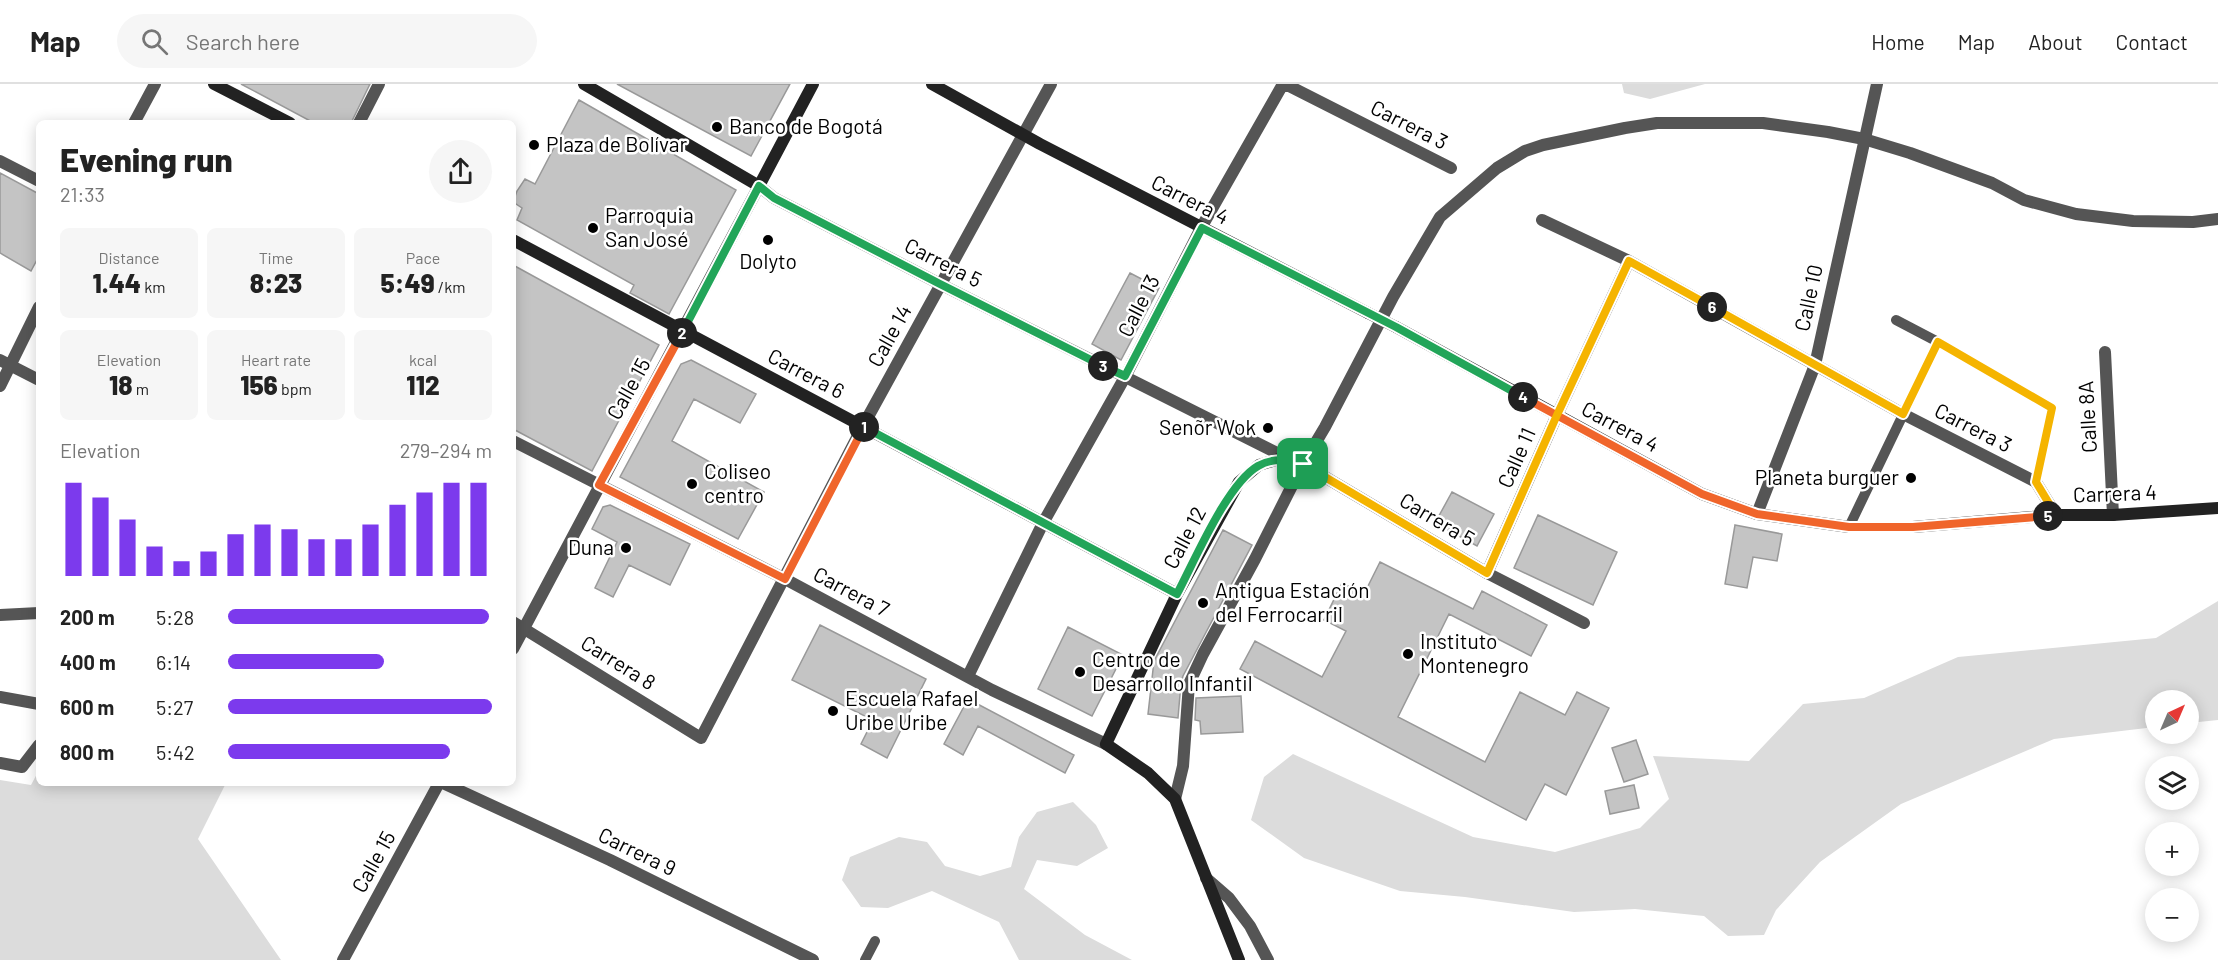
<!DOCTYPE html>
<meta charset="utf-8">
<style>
body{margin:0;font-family:Barlow,sans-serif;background:#f6f6f6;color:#222;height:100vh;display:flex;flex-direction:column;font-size:22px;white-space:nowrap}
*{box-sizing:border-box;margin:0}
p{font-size:20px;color:#767676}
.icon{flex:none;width:33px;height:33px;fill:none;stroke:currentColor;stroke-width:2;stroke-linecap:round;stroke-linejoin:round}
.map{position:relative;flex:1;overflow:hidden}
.drawer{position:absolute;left:36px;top:36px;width:480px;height:666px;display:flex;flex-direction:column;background:#fff;border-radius:9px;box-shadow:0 3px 15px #0003}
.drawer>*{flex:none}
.needle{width:39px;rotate:44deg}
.buttons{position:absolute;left:2145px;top:606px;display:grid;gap:12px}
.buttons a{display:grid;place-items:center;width:54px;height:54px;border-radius:50%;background:#fff;box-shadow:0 3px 15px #0003;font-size:30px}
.pin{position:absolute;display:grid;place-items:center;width:51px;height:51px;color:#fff;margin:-26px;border-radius:12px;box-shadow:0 3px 9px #0006}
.km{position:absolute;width:30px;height:30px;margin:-15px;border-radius:50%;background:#222;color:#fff;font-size:16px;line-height:30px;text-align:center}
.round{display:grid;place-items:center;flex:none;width:63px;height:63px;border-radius:32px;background:#f6f6f6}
.summary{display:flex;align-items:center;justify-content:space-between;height:102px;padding:0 24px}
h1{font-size:33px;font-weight:800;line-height:45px}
.stats{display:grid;grid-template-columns:repeat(3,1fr);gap:9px;height:102px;padding:6px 24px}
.stats div{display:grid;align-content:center;border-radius:9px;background:#f6f6f6;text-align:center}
.stats b{font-size:26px;font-weight:800}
.stats small{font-size:16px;font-weight:400}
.stats p{font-size:16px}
.chart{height:168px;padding:12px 24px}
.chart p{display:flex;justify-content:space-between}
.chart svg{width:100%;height:108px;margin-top:6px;stroke:#7c3aed;stroke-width:6}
ul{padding:0 24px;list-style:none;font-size:20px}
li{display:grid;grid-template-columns:96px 72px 1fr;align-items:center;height:45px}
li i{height:15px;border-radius:8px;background:#7c3aed}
header{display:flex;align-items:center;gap:36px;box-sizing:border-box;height:84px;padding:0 30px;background:#fff;border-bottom:2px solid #e0e0e0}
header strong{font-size:28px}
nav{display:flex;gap:33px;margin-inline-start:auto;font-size:21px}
.search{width:420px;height:54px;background:#f6f6f6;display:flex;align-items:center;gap:15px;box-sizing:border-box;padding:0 21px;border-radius:33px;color:#767676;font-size:22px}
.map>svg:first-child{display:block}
.green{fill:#dcdcdc}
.building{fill:#c4c4c4;stroke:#999;stroke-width:1.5}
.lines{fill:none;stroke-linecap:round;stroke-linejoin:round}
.service{stroke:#555;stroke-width:10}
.minor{stroke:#555;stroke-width:12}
.tertiary{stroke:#555;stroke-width:12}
.secondary{stroke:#222;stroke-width:12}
.secondary-bridge{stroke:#222;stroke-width:12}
.split-1-casing{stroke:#fff;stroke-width:12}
.split-2-casing{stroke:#fff;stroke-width:12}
.split-3-casing{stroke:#fff;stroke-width:12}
.split-4-casing{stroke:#fff;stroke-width:12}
.split-5-casing{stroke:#fff;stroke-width:12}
.split-6-casing{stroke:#fff;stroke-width:12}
.split-7-casing{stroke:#fff;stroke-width:12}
.split-1{stroke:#22a559;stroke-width:8}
.split-2{stroke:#f0652b;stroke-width:8}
.split-3{stroke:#22a559;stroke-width:8}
.split-4{stroke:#22a559;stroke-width:8}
.split-5{stroke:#f0652b;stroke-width:8}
.split-6{stroke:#f5b400;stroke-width:8}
.split-7{stroke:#f5b400;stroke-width:8}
.poi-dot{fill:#000;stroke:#fff;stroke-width:2}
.labels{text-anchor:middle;stroke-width:5;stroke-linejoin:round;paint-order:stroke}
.street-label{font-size:21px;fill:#000;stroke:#fff}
.poi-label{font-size:21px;fill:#000;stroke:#fff;text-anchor:start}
</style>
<header>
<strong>Map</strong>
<div class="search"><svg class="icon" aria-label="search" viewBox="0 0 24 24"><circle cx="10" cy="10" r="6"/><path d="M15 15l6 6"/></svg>Search here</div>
<nav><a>Home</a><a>Map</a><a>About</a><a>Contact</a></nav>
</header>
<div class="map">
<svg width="2218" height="876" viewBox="0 0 2218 876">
<rect width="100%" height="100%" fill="#fff"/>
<path class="green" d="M1622,0H1705L1650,15L1624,9Z
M2218,517V636L2189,639L2188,616H2156L2155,643L2054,655L1901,720L1820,778L1776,826L1764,851L1728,852L1704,832L1635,825L1574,828L1465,813L1400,807L1304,774L1251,736L1264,693L1293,670L1473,753L1555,768L1640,744L1669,715L1653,672L1749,677L1803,620L1864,614L1958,573L2156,554Z
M39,686V699H226L198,755L281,876H0V696L31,701Z
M1073,718L1096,741L1108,764L1077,782L1037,776L1024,805L1085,851L1132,876H1019L999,838L932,807L888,824L861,823L842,796L850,773L899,753L927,758L945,782L980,792L1011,783L1019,753L1037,728Z"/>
<path class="building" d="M241,0H370L351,39H314Z
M617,0H790L751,72Z
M579,16L736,106L669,230L630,209L634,201L517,136L522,124L513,118L517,107L525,95L535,100Z
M0,89L39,110V172L31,187L0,169Z
M513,181L659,261L592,387L513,345Z
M1130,189L1159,204L1121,276L1092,260Z
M691,276L756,310L740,339L694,315L672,357L764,408L738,455L620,393L681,280Z
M1452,408L1494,430L1477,462L1435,439Z
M610,421L690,460L670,501L629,481L613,513L595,504L617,458L592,445L603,423Z
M1538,431L1617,468L1593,521L1514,484Z
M1735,441L1782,450L1777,477L1753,473L1747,504L1725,500Z
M1223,446L1252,461L1183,592L1181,599L1178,634L1148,630L1154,577Z
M1380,478L1473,525L1482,507L1547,541L1531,572L1449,530L1398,633L1485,678L1520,608L1565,631L1577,608L1609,624L1566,711L1545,700L1526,736L1240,585L1255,557L1322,593L1346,547L1324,536L1342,499L1364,510Z
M820,541L926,595L887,674L861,660L873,636L792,596Z
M1068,543L1123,571L1092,632L1038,605Z
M1241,612L1243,648L1201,650L1200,637L1195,636L1196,614Z
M968,615L1074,671L1065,689L978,642L963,671L944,660Z
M1636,656L1648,690L1624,698L1612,664Z
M1634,701L1639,724L1610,730L1605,707Z"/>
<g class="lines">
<path class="service" d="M1896,236L1938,258L2052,324L2036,398
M1849,443L1938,258
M865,876L875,857"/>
<path class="minor" d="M1285,0L1451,84
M134,39L155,0
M359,39L379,0
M0,77L39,97
M759,102L774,114L940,200L1291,376
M1542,136L1629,177L1903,330L2036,398L2056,431
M2105,268L2113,431
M0,276L39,296
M0,302L39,223
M1557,331L1629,177
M1487,489L1584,539
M0,531L39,529
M513,538L701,654L863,342L1051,0
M968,592L1043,439L1125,293L1201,144L1283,0
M0,613L39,620
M0,679L22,683L39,661
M443,699L610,776L813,876
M1175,715L1183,682L1189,600L1203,570L1255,475L1303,380L1325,343L1393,213L1440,133L1497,84L1525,67L1543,61L1625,44L1657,39H1763L1828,48L1864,55L1910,69L1992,99L2024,116L2076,130L2133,137L2193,138L2218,135
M1206,794L1229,814L1250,842L1268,876"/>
<path class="tertiary" d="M513,357L785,495L992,606L1106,660
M1757,430L1815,281L1877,0
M513,565L759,102
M343,876L439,699"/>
<path class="secondary" d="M214,0L290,39
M584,0L759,102L813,0
M932,0L1040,60L1368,229
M513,156L1177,510
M1396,243L1702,410L1757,430L1849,443H1913L2056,431H2113L2218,424
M1239,876L1175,715L1148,689L1106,660L1177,510L1239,398L1259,381L1279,375L1293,376L1303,380L1487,489L1557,331"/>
<path class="secondary-bridge" d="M1368,229L1396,243"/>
</g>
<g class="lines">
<defs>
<path id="split-1" d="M864,343L1177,510C1195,476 1227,400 1258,382C1272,374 1289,375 1303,380"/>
<path id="split-2" d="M682,249L599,401L785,495L864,343"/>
<path id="split-3" d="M682,249L759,102L774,114L940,200L1103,282"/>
<path id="split-4" d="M1103,282L1125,292L1202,144L1396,243L1523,313"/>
<path id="split-5" d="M1523,313L1702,410L1757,430L1849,443H1913L2048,432"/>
<path id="split-6" d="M1712,223L1903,330L1938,258L2052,324L2036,398L2056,431L2048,432"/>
<path id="split-7" d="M1303,380L1487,489L1557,331L1629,177L1712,223"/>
</defs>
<use href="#split-1" class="split-1-casing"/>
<use href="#split-2" class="split-2-casing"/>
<use href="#split-3" class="split-3-casing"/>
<use href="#split-4" class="split-4-casing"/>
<use href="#split-5" class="split-5-casing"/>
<use href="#split-6" class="split-6-casing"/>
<use href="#split-7" class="split-7-casing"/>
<use href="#split-1" class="split-1"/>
<use href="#split-2" class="split-2"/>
<use href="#split-3" class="split-3"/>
<use href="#split-4" class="split-4"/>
<use href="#split-5" class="split-5"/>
<use href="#split-6" class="split-6"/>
<use href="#split-7" class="split-7"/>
</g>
<g class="poi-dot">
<circle cx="717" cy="43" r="6"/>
<circle cx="534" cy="61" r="6"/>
<circle cx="593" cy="144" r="6"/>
<circle cx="768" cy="156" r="6"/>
<circle cx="1268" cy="344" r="6"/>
<circle cx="1911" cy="394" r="6"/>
<circle cx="692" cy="400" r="6"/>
<circle cx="626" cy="464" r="6"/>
<circle cx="1203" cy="519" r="6"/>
<circle cx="1408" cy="570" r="6"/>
<circle cx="1080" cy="588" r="6"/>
<circle cx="833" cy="627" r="6"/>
</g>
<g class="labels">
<g class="street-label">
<text transform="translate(1409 41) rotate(27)" y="7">Carrera 3</text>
<text transform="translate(1190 116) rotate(27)" y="7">Carrera 4</text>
<text transform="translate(943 179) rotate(27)" y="7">Carrera 5</text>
<text transform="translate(1809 214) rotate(-78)" y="7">Calle 10</text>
<text transform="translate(1139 222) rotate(-63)" y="7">Calle 13</text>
<text transform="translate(890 252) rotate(-61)" y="7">Calle 14</text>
<text transform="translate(806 290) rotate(28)" y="7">Carrera 6</text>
<text transform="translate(629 305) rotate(-61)" y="7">Calle 15</text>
<text transform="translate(2088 333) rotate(-93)" y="7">Calle 8A</text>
<text transform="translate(1620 343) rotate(28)" y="7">Carrera 4</text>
<text transform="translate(1973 344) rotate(27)" y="7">Carrera 3</text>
<text transform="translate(1517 374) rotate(-66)" y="7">Calle 11</text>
<text transform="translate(2115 410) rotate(-2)" y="7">Carrera 4</text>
<text transform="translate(1437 436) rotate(31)" y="7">Carrera 5</text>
<text transform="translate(1185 454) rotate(-62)" y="7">Calle 12</text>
<text transform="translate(851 508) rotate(28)" y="7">Carrera 7</text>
<text transform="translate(618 579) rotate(32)" y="7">Carrera 8</text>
<text transform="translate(637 768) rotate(26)" y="7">Carrera 9</text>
<text transform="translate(374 778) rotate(-61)" y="7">Calle 15</text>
</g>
<g class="poi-label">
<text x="729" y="50">Banco de Bogotá</text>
<text x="546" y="68">Plaza de Bolívar</text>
<text x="605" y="139">Parroquia<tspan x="605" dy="24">San José</tspan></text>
<text x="768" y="185" text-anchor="middle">Dolyto</text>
<text x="1256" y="351" text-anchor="end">Senõr Wok</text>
<text x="704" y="395">Coliseo<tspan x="704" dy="24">centro</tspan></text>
<text x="1899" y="401" text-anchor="end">Planeta burguer</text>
<text x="614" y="471" text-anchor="end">Duna</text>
<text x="1215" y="514">Antigua Estación<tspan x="1215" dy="24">del Ferrocarril</tspan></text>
<text x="1420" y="565">Instituto<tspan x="1420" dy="24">Montenegro</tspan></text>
<text x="1092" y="583">Centro de<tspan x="1092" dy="24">Desarrollo Infantil</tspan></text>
<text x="845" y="622">Escuela Rafael<tspan x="845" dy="24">Uribe Uribe</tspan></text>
</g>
</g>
</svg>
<div class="buttons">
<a><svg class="needle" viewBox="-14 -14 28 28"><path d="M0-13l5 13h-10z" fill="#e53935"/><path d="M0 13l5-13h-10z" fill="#767676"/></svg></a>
<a><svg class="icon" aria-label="layers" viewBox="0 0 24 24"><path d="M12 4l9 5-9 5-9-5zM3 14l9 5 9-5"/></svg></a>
<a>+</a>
<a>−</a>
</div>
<div class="pin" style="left:1303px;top:380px;background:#1e9e55"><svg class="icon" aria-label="arrive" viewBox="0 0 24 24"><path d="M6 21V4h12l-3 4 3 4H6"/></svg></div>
<b class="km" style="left:864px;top:343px">1</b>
<b class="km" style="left:682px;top:249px">2</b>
<b class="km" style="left:1103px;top:282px">3</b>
<b class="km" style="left:1523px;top:313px">4</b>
<b class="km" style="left:2048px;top:432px">5</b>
<b class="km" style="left:1712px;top:223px">6</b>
<section class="drawer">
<div class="summary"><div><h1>Evening run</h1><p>21:33</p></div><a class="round"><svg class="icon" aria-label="share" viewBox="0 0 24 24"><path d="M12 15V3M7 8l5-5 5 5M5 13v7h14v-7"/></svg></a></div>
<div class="stats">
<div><p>Distance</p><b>1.44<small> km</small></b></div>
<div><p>Time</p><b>8:23</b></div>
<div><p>Pace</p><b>5:49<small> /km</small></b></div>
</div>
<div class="stats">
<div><p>Elevation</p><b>18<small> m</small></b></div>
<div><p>Heart rate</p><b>156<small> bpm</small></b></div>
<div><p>kcal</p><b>112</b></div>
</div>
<div class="chart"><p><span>Elevation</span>279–294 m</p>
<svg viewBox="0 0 160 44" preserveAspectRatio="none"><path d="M5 44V6M15 44V12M25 44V21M35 44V32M45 44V38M55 44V34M65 44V27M75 44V23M85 44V25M95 44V29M105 44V29M115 44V23M125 44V15M135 44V10M145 44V6M155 44V6"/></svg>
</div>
<ul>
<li><b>200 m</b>5:28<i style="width:99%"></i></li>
<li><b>400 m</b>6:14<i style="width:59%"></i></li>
<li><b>600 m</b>5:27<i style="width:100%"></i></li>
<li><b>800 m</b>5:42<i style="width:84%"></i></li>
</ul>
</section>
</div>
